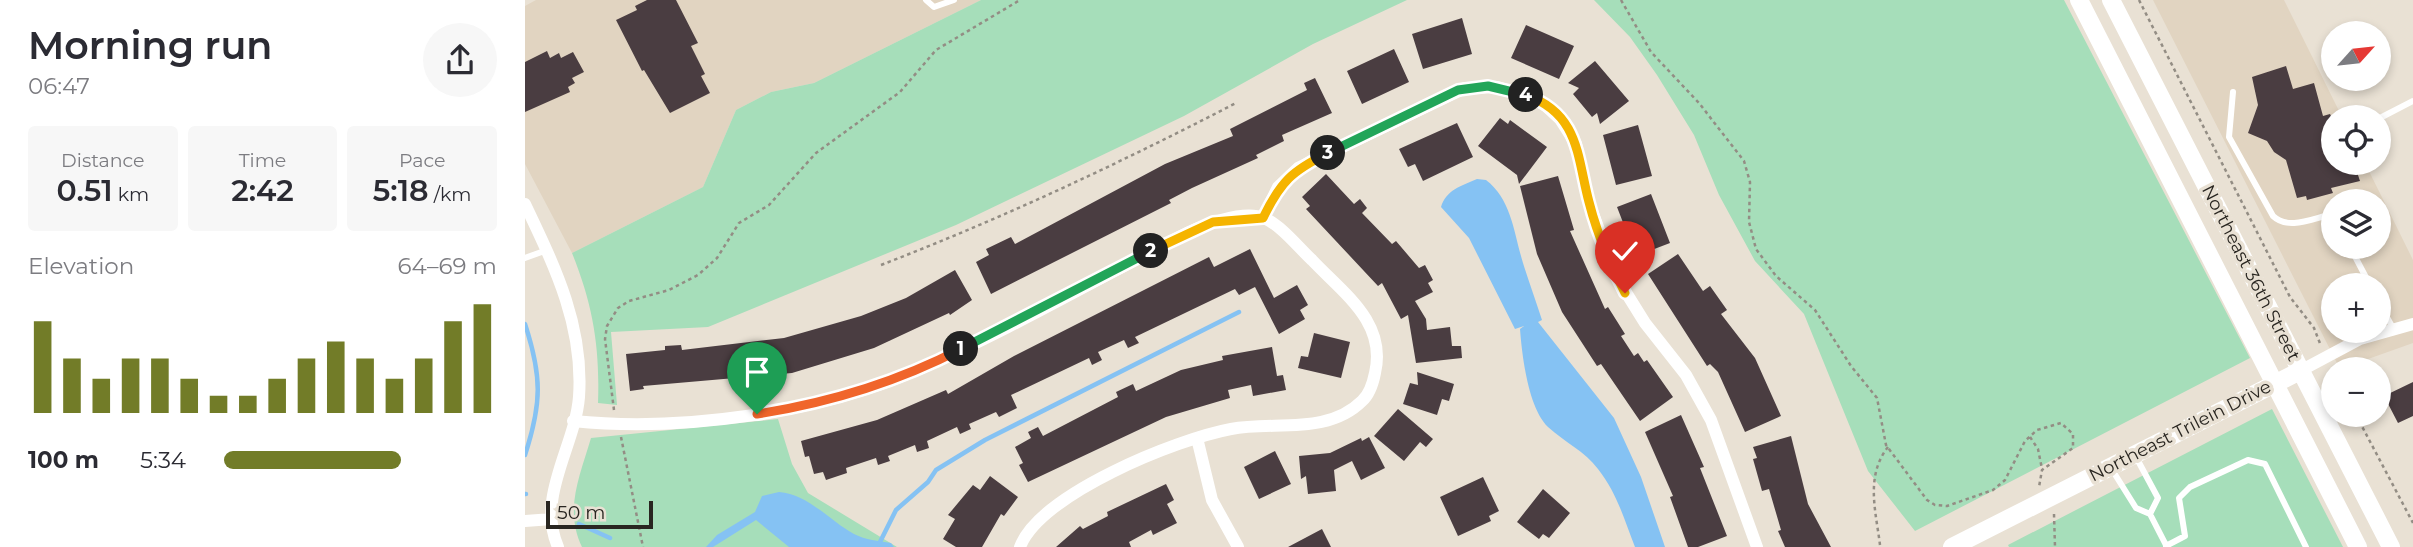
<!DOCTYPE html>
<meta charset="utf-8">
<style>
body{margin:0;font-family:Montserrat,sans-serif;background:#f7f7f7;color:#2b2b33;height:100vh;display:flex;flex-direction:column;font-size:26px;white-space:nowrap}
*{box-sizing:border-box;margin:0}
p{font-size:23px;color:#7c7c81}
.icon{flex:none;width:38px;height:38px;fill:none;stroke:currentColor;stroke-width:2;stroke-linecap:round;stroke-linejoin:round}
.map{position:relative;flex:1;overflow:hidden}
.drawer{display:flex;flex-direction:column;background:#fff;width:525px}
.drawer>*{flex:none}
.needle{width:46px;rotate:63deg}
.buttons{position:absolute;left:1796px;top:21px;display:grid;gap:14px}
.buttons a{display:grid;place-items:center;width:70px;height:70px;border-radius:50%;background:#fff;box-shadow:0 4px 10px #0003;font-size:35px}
.scale{position:absolute;left:21px;bottom:18px;width:107px;box-sizing:border-box;padding-left:7px;border:4px solid #292621;border-top:0;font-size:19px;line-height:24px;white-space:nowrap;color:#292621;-webkit-text-stroke:5px #e9e1d4;paint-order:stroke}
.pin{position:absolute;display:grid;place-items:center;width:60px;height:60px;color:#fff;margin:-72px -30px;border-radius:50% 50% 50% 0;rotate:-45deg;box-shadow:0 0 7px #0007}
.pin .icon{rotate:45deg}
.km{position:absolute;width:35px;height:35px;margin:-18px;border-radius:50%;background:#222;color:#fff;font-size:19px;line-height:35px;text-align:center}
.round{display:grid;place-items:center;flex:none;width:74px;height:74px;border-radius:37px;background:#f7f7f7}
.overview{display:flex;align-items:center;justify-content:space-between;height:119px;padding:0 28px}
h1{font-size:38px;font-weight:600;line-height:52px}
.stats{display:grid;grid-template-columns:repeat(3,1fr);gap:10px;height:119px;padding:7px 28px}
.stats div{display:grid;align-content:center;border-radius:7px;background:#f7f7f7;text-align:center}
.stats b{font-size:30px;font-weight:600}
.stats small{font-size:19px;font-weight:400}
.stats p{font-size:19px}
.chart{height:196px;padding:14px 28px}
.chart p{display:flex;justify-content:space-between}
.chart svg{width:100%;height:126px;margin-top:7px;stroke:#727c28;stroke-width:6}
ul{padding:0 28px;list-style:none;font-size:23px}
li{display:grid;grid-template-columns:112px 84px 1fr;align-items:center;height:52px}
li i{height:18px;border-radius:9px;background:#727c28}
main{display:flex;flex:1;min-height:0}
.map>svg:first-child{display:block}
.built{fill:#e1d4c1;fill-rule:evenodd}
.green{fill:#a6deba}
.water{fill:#85c2f3}
.lines{fill:none;stroke-linecap:round;stroke-linejoin:round}
.stream{stroke:#85c2f3;stroke-width:4.5}
.building{fill:#4a3d41}
.path{stroke:#938d84;stroke-width:2.5;stroke-dasharray:3.5 3.5;stroke-linecap:butt}
.lane{stroke:#fff;stroke-width:6}
.street{stroke:#fff;stroke-width:12}
.secondary{stroke:#fff;stroke-width:18}
.split-1-casing{stroke:#fff;stroke-width:14}
.split-2-casing{stroke:#fff;stroke-width:14}
.split-3-casing{stroke:#fff;stroke-width:14}
.split-4-casing{stroke:#fff;stroke-width:14}
.split-5-casing{stroke:#fff;stroke-width:14}
.split-1{stroke:#f0652b;stroke-width:9}
.split-2{stroke:#22a559;stroke-width:9}
.split-3{stroke:#f5b400;stroke-width:9}
.split-4{stroke:#22a559;stroke-width:9}
.split-5{stroke:#f5b400;stroke-width:9}
.labels{text-anchor:middle;stroke-width:7;stroke-linejoin:round;paint-order:stroke}
.street-label{font-size:18px;fill:#292621;stroke:#e9e1d4}
</style>
<main>
<section class="drawer">
<div class="overview"><div><h1>Morning run</h1><p>06:47</p></div><a class="round"><svg class="icon" aria-label="share" viewBox="0 0 24 24"><path d="M12 15V3M7 8l5-5 5 5M5 13v7h14v-7"/></svg></a></div>
<div class="stats">
<div><p>Distance</p><b>0.51<small> km</small></b></div>
<div><p>Time</p><b>2:42</b></div>
<div><p>Pace</p><b>5:18<small> /km</small></b></div>
</div>
<div class="chart"><p><span>Elevation</span>64–69 m</p>
<svg viewBox="0 0 160 44" preserveAspectRatio="none"><path d="M5 44V12M15 44V25M25 44V32M35 44V25M45 44V25M55 44V32M65 44V38M75 44V38M85 44V32M95 44V25M105 44V19M115 44V25M125 44V32M135 44V25M145 44V12M155 44V6"/></svg>
</div>
<ul>
<li><b>100 m</b>5:34<i style="width:65%"></i></li>
</ul>
</section>
<div class="map">
<svg width="1888" height="547" viewBox="0 0 1888 547">
<rect width="100%" height="100%" fill="#e9e1d4"/>
<path class="built" d="M11,0H456L289,83L246,92L211,110L178,187L47,253L0,164V6Z
M1628,0H1759L1817,117H1808V163H1840L1888,260V343L1815,369ZM1808,201H1853V247H1808ZM1808,285H1853V331H1808Z"/>
<path class="green" d="M456,0H882L788,44L659,116L431,225L183,327L86,332L92,405L73,403C75,347 68,305 47,253L178,187L211,110L246,92L289,83Z
M1069,0H1539L1725,358L1390,531L1343,471L1279,314L1230,261L1194,195L1169,135L1132,75L1105,37Z
M1747,409L1818,547H1484L1483,545Z
M253,419L267,464L283,493L372,547H57C39,509 55,476 66,438Z"/>
<path class="water" d="M952,179L961,180C987,200 989,234 998,263C1004,282 1011,301 1017,320L1013,322L1089,418L1116,477L1140,547H1110C1099,519 1092,493 1073,469C1060,451 1039,442 1023,427C1003,408 997,355 995,329L999,326L990,329L944,238L916,207C921,190 936,186 952,179Z
M254,492C283,494 305,521 329,534C341,540 353,541 366,543L369,547H264L231,520L188,547H181L192,535L230,512L237,496Z"/>
<g class="lines">
<path class="stream" d="M0,324C17,376 17,403 0,455
M0,494H1
M54,524L85,538
M354,544L371,510L403,482L411,470L460,440L714,312"/>
</g>
<path class="building" d="M122,0H151L173,43L166,46L180,74L176,76L185,93L145,113L119,70L117,71L91,20L112,10L110,6Z
M937,18L947,54L898,69L887,34Z
M1001,25L1049,46L1034,79L986,58Z
M869,49L884,82L837,104L822,71Z
M22,51L25,58L34,53L36,58L48,52L59,72L47,78L50,83L43,87L45,92L0,112V62Z
M1070,61L1104,101L1075,124L1072,113L1067,117L1048,94L1054,88L1043,83Z
M1761,66L1768,89L1789,83L1798,116L1805,114L1808,119V163H1829L1835,181L1806,188L1808,193L1782,200L1781,196L1772,198L1761,160L1749,152L1742,141L1723,133L1733,105L1727,77Z
M790,78L807,113L757,135L759,141L731,155L733,158L667,188L644,200L646,203L466,294L451,262L464,255L461,249L486,237L490,244L640,164L708,136L705,129L782,90L779,83Z
M975,118L983,124L985,120L1022,147L994,184L992,175L953,146Z
M932,123L948,157L898,181L890,164L883,167L874,149Z
M1113,125L1127,176L1091,185L1078,135Z
M801,174L829,204L835,199L842,208L837,213L867,244L871,241L894,268L900,265L908,280L903,283L908,292L890,301L901,319L902,330L925,327L927,346H936L937,358L891,363L883,315L876,319L857,283L853,286L781,209L785,206L777,197Z
M1033,176L1049,230L1045,231L1080,309L1083,307L1100,334L1096,336L1109,356L1113,353L1119,362L1122,360L1148,397L1115,421L1076,364L1072,366L1037,312L1012,254L995,186Z
M1126,194L1145,243L1111,256L1092,207Z
M725,249L749,298L772,285L783,305L775,310L780,319L754,334L730,287L714,295L710,289L610,337L614,343L603,348L599,340L573,352L577,360L567,365L564,358L486,395L492,408L474,417L471,412L444,424L446,429L435,434L432,427L402,441L404,448L392,452L390,445L363,456L365,461L353,465L351,458L321,468L322,473L301,480L298,472L289,474L284,456L280,457L276,441L352,420L421,390L423,394L489,356L684,257L689,267Z
M1153,254L1178,291L1185,286L1202,310L1196,314L1230,358L1256,416L1220,432L1193,372L1185,364L1182,366L1123,274Z
M430,270L447,300L425,315L424,313L349,348L267,373L118,386L119,389L105,391L101,354L140,350V346L156,345L157,350L259,338L336,316L381,298Z
M789,333L825,342L816,378L773,368L776,356L783,357Z
M747,347L752,376L758,375L761,390L728,396L726,385L703,390L705,398L641,417L503,482L494,465L498,463L490,447L506,438L503,432L513,427L518,436L593,397L591,392L608,384L611,391L656,370L698,360L697,356Z
M892,372L929,384L924,401L917,399L912,415L878,404L885,383L893,385Z
M1888,382V416L1873,423L1859,396Z
M873,409L908,439L901,447L895,442L879,461L849,436Z
M1156,415L1179,467L1175,468L1202,536L1173,547H1163L1145,497L1148,496L1120,432Z
M1266,436L1283,504L1306,547H1260L1253,531L1256,530L1244,489L1237,491L1228,459L1232,458L1228,447Z
M844,437L860,468L836,480L827,461L809,470L811,491L783,494L781,476L776,479L774,456L805,453L836,438L837,441Z
M750,451L766,484L734,499L719,467Z
M465,476L493,497L479,516L476,514L457,547H431L418,539L430,519L423,515L448,485L455,490Z
M958,477L974,511L964,516L966,521L933,536L915,497Z
M641,484L649,500L642,504L652,523L628,535L626,530L604,542L606,547H531L555,526L558,529L583,516L582,512Z
M1018,489L1045,513L1024,538L1018,534L1014,539L992,522Z
M797,529L806,547H763Z"/>
<g class="lines">
<path class="path" d="M1096,0L1126,52L1174,103L1219,161L1225,182L1224,222L1231,249L1251,276L1290,310L1326,366L1352,398L1361,445L1402,500L1410,505L1422,506L1468,490L1480,480L1500,441L1512,430L1536,423L1548,434V448L1517,470L1514,487
M1614,0L1765,297L1789,328L1796,346
M356,265C478,218 595,163 711,103
M89,410L80,339L82,326L93,308L104,301L144,290L173,275L192,258L214,223L244,205L291,153L375,92L411,50L495,0
M1831,415L1888,523
M96,437L118,547
M1505,437L1513,449L1517,469
M1529,514L1530,547
M1355,545C1351,512 1340,476 1363,447"/>
<path class="lane" d="M401,0L409,7L429,0
M1708,92L1704,137L1748,216C1764,231 1788,218 1808,214
M1853,119L1888,101
M1825,247L1845,285
M0,258L22,250
M1853,301L1869,330
M1586,468L1611,508L1625,514L1633,498L1611,457
M1625,514L1642,547
M1641,546L1660,536L1654,498L1665,487L1723,460L1740,464L1781,547"/>
<path class="street" d="M0,204C30,267 59,326 54,397C50,447 11,496 33,547
M738,218L753,187L773,168L940,88L972,87L1006,97L1021,106L1035,119L1051,144L1063,200L1092,278L1120,323L1161,375L1186,420L1232,547
M1775,371L1835,339L1888,324
M48,421C157,432 292,413 392,370C485,330 573,278 662,233C682,224 718,210 739,218C757,226 773,247 787,260C818,293 862,322 850,373C848,383 845,394 837,401C803,435 750,421 706,429C652,439 515,494 495,547
M672,438L687,500L713,547
M0,521L27,519"/>
<path class="secondary" d="M1554,0L1833,547
M1586,0L1866,547
M1427,547L1775,371"/>
</g>
<g class="lines">
<defs>
<path id="split-1" d="M232,414C303,403 372,382 436,349"/>
<path id="split-2" d="M436,349L626,251"/>
<path id="split-3" d="M626,251L688,222L738,218C756,181 767,171 803,153"/>
<path id="split-4" d="M803,153L933,90L963,86L1001,95"/>
<path id="split-5" d="M1001,95C1055,114 1052,158 1064,202C1072,234 1085,264 1100,293"/>
</defs>
<use href="#split-1" class="split-1-casing"/>
<use href="#split-2" class="split-2-casing"/>
<use href="#split-3" class="split-3-casing"/>
<use href="#split-4" class="split-4-casing"/>
<use href="#split-5" class="split-5-casing"/>
<use href="#split-1" class="split-1"/>
<use href="#split-2" class="split-2"/>
<use href="#split-3" class="split-3"/>
<use href="#split-4" class="split-4"/>
<use href="#split-5" class="split-5"/>
</g>
<g class="labels">
<g class="street-label">
<text transform="translate(1726 273) rotate(63)" y="6">Northeast 36th Street</text>
<text transform="translate(1655 431) rotate(-27)" y="6">Northeast Trilein Drive</text>
</g>
</g>
</svg>
<div class="buttons">
<a><svg class="needle" viewBox="-14 -14 28 28"><path d="M0-13l5 13h-10z" fill="#e53935"/><path d="M0 13l5-13h-10z" fill="#7c7c81"/></svg></a>
<a><svg class="icon" aria-label="locate" viewBox="0 0 24 24"><circle cx="12" cy="12" r="6"/><path d="M12 2v4M12 18v4M2 12h4M18 12h4"/></svg></a>
<a><svg class="icon" aria-label="layers" viewBox="0 0 24 24"><path d="M12 4l9 5-9 5-9-5zM3 14l9 5 9-5"/></svg></a>
<a>+</a>
<a>−</a>
</div>
<div class="scale">50 m</div>
<div class="pin" style="left:232px;top:414px;background:#1e9e55"><svg class="icon" aria-label="arrive" viewBox="0 0 24 24"><path d="M6 21V4h12l-3 4 3 4H6"/></svg></div>
<div class="pin" style="left:1100px;top:293px;background:#d93025"><svg class="icon" aria-label="check" viewBox="0 0 24 24"><path d="M5 12l5 5 9-10"/></svg></div>
<b class="km" style="left:436px;top:349px">1</b>
<b class="km" style="left:626px;top:251px">2</b>
<b class="km" style="left:803px;top:153px">3</b>
<b class="km" style="left:1001px;top:95px">4</b>
</div>
</main>
